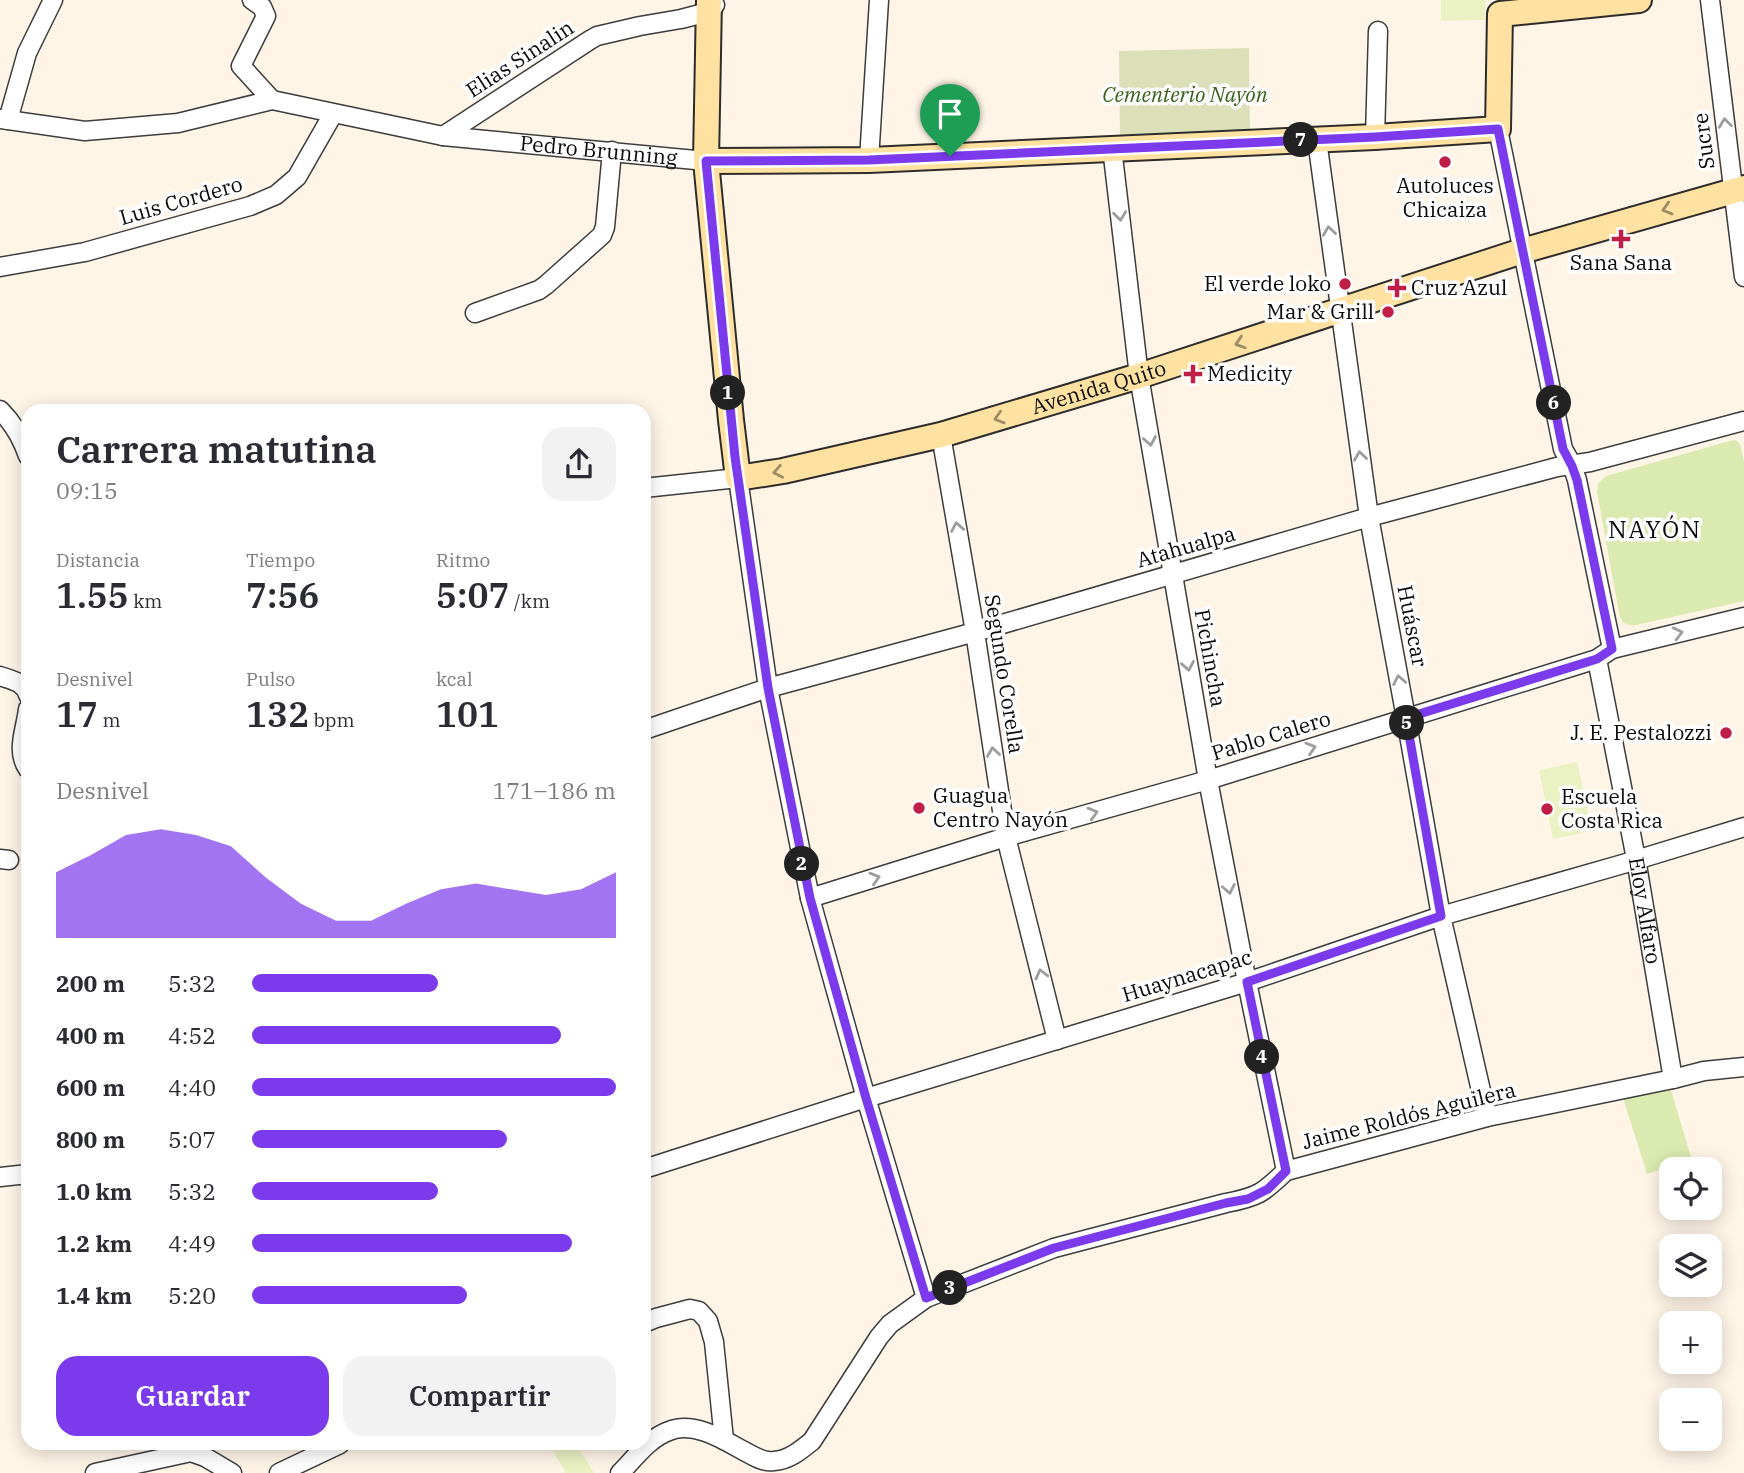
<!DOCTYPE html>
<html lang="es">
<meta charset="utf-8">
<style>
body{margin:0;font-family:"IBM Plex Serif",serif;background:#f2f2f3;color:#2b2b33;height:100vh;display:flex;flex-direction:column;font-size:26px;white-space:nowrap}
*{box-sizing:border-box;margin:0}
p{font-size:23px;color:#7c7c81}
.icon{flex:none;width:38px;height:38px;fill:none;stroke:currentColor;stroke-width:2;stroke-linecap:round;stroke-linejoin:round}
.map{position:relative;flex:1;overflow:hidden}
.sheet{position:absolute;left:21px;top:404px;width:630px;height:1046px;display:flex;flex-direction:column;background:#fff;border-radius:21px;box-shadow:0 4px 18px #0003}
.sheet>*{flex:none}
.controls{position:absolute;left:1659px;top:1157px;display:grid;gap:14px}
.controls a{display:grid;place-items:center;width:63px;height:63px;border-radius:14px;background:#fff;box-shadow:0 4px 18px #0003;font-size:35px}
.pin{position:absolute;display:grid;place-items:center;width:60px;height:60px;color:#fff;margin:-72px -30px;border-radius:50% 50% 50% 0;rotate:-45deg;box-shadow:0 0 7px #0007}
.pin .icon{rotate:45deg}
.km{position:absolute;width:35px;height:35px;margin:-18px;border-radius:50%;background:#222;color:#fff;font-size:19px;line-height:35px;text-align:center}
.round{display:grid;place-items:center;flex:none;width:74px;height:74px;border-radius:21px;background:#f2f2f3}
.head{display:flex;align-items:center;justify-content:space-between;height:119px;padding:0 35px}
h1{font-size:38px;font-weight:600;line-height:52px}
.figures{display:grid;grid-template-columns:repeat(3,1fr);gap:10px;height:119px;padding:7px 35px}
.figures div{display:grid;align-content:center}
.figures b{font-size:35px;font-weight:600}
.figures small{font-size:19px;font-weight:400}
.figures p{font-size:19px}
.chart{height:196px;padding:14px 35px}
.chart p{display:flex;justify-content:space-between}
.chart svg{width:100%;height:126px;margin-top:7px;fill:#7c3aed;opacity:.7}
.action{display:flex;gap:14px;margin-top:auto;padding:14px 35px}
.action a{flex:1;height:80px;border-radius:21px;background:#7c3aed;color:#fff;font-size:28px;font-weight:600;line-height:80px;text-align:center}
.action a+a{background:#f2f2f3;color:#2b2b33}
ul{padding:0 35px;list-style:none;font-size:23px}
li{display:grid;grid-template-columns:112px 84px 1fr;align-items:center;height:52px}
li i{height:18px;border-radius:9px;background:#7c3aed}
.map>svg:first-child{display:block}
.green{fill:#daeab0}
.cemetery{fill:#dbe0b9}
.pitch{fill:#eaf1c2}
.lines{fill:none;stroke-linecap:round;stroke-linejoin:round}
.street-casing{stroke:#3d3d3d;stroke-width:21}
.secondary-casing{stroke:#2c2c2c;stroke-width:28}
.street{stroke:#fff;stroke-width:18}
.secondary{stroke:#ffe2a2;stroke-width:24}
.oneway{stroke:#9d9d9d}
.oneway2{stroke:#9d8c65}
.route-casing{stroke:#fff;stroke-width:14}
.route{stroke:#7c3aed;stroke-width:9}
.poi-dot{fill:#bf1e46;stroke:#fff;stroke-width:2.5}
.labels{text-anchor:middle;stroke-width:7;stroke-linejoin:round;paint-order:stroke}
.street-label{font-size:21px;fill:#0a0a0a;stroke:#fff}
.park-label{font-size:21px;font-style:italic;fill:#386319;stroke:#fff}
.poi-label{font-size:21px;fill:#0a0a0a;stroke:#fff;text-anchor:start}
.quarter-label{font-size:24px;letter-spacing:2px;fill:#0a0a0a;stroke:#fff}
</style>
<div class="map">
<svg width="1744" height="1473" viewBox="0 0 1744 1473">
<rect width="100%" height="100%" fill="#fff5e7"/>
<path class="green" d="M1733,440L1737,441L1740,444L1744,462V601L1636,625C1626,626 1621,623 1619,613L1597,492L1598,484L1606,476Z
M1670,1087L1692,1160L1647,1174L1623,1098Z"/>
<path class="cemetery" d="M1249,48L1250,138L1120,141L1119,51Z"/>
<path class="pitch" d="M1441,0H1485V20L1441,21Z
M1577,762L1592,831L1553,839L1539,770Z
M553,1444H576L594,1473H566L550,1446Z"/>
<g class="lines">
<defs>
<g id="street">
<path d="M252,0L262,7L266,16L241,66L272,100"/>
<path d="M1710,0L1744,277"/>
<path id="s1" d="M0,119L85,131L178,123L272,100L443,136L706,161"/>
<path d="M8,120L27,53L53,0"/>
<path d="M1498,129L1563,449L1572,465L1577,480L1612,649"/>
<path d="M443,136L590,40L597,36L640,26L681,19L708,12L715,5"/>
<path d="M1375,137L1378,31"/>
<path d="M1317,140L1369,517L1406,718L1441,916L1487,1117"/>
<path d="M1112,148L1139,376L1208,780L1247,982L1286,1171"/>
<path d="M869,160L879,0"/>
<path d="M0,267L85,252L250,206L276,195L297,177L333,114"/>
<path d="M475,313L539,290L546,285L602,235L605,227L612,151"/>
<path d="M0,410C14,424 22,438 28,456"/>
<path d="M941,435L975,632L1006,837L1057,1040"/>
<path d="M644,488L738,478L768,688L810,898L866,1098L926,1298"/>
<path id="s2" d="M1597,659L1636,859L1673,1079"/>
<path d="M0,676C11,680 25,682 28,695"/>
<path d="M28,709C26,729 15,751 28,769"/>
<path d="M644,730L768,688L975,632L1369,517L1557,467L1590,462L1744,421"/>
<path d="M0,859L9,860"/>
<path d="M810,898L1006,837L1208,780L1597,659L1612,649L1744,617"/>
<path d="M644,1169L866,1098L1247,982L1441,916L1623,864L1744,827"/>
<path d="M0,1177L28,1174"/>
<path d="M644,1323L656,1318L690,1309L699,1311L708,1321L714,1342L724,1440"/>
<path d="M95,1473L191,1452L205,1457L232,1473"/>
<path d="M279,1473L340,1444"/>
<path d="M620,1473C635,1458 649,1438 669,1431C694,1421 722,1439 744,1451C753,1456 764,1463 774,1461C789,1460 801,1450 812,1441L879,1337L890,1324L926,1298L1054,1248L1226,1203C1258,1197 1263,1193 1286,1171L1487,1117L1673,1079L1704,1071L1744,1067"/>
</g>
<g id="secondary">
<path id="s3" d="M709,0L706,161L731,420L738,478L783,471L941,435L1139,376L1522,251L1744,188"/>
<path d="M706,161L869,160L1375,137L1498,129L1500,14L1639,0"/>
</g>
</defs>
<use href="#street" class="street-casing"/>
<use href="#secondary" class="secondary-casing"/>
<use href="#street" class="street"/>
<use href="#secondary" class="secondary"/>
</g>
<defs><path id="oneway-chevron" d="M-2-3.5L2.5 0L-2 3.5" fill="none" stroke-width="1.6" stroke-linecap="round" stroke-linejoin="round" transform="scale(1.75)"/></defs>
<g class="oneway">
<use href="#oneway-chevron" transform="translate(1725 123) rotate(-97)"/>
<use href="#oneway-chevron" transform="translate(1120 216) rotate(83)"/>
<use href="#oneway-chevron" transform="translate(1329 231) rotate(-98)"/>
<use href="#oneway-chevron" transform="translate(1150 441) rotate(80)"/>
<use href="#oneway-chevron" transform="translate(1360 456) rotate(-98)"/>
<use href="#oneway-chevron" transform="translate(957 527) rotate(-100)"/>
<use href="#oneway-chevron" transform="translate(1678 633) rotate(-14)"/>
<use href="#oneway-chevron" transform="translate(1188 666) rotate(80)"/>
<use href="#oneway-chevron" transform="translate(1399 680) rotate(-101)"/>
<use href="#oneway-chevron" transform="translate(1311 748) rotate(-17)"/>
<use href="#oneway-chevron" transform="translate(993 752) rotate(-99)"/>
<use href="#oneway-chevron" transform="translate(1093 813) rotate(-16)"/>
<use href="#oneway-chevron" transform="translate(875 878) rotate(-17)"/>
<use href="#oneway-chevron" transform="translate(1229 889) rotate(79)"/>
<use href="#oneway-chevron" transform="translate(1041 974) rotate(-104)"/>
</g>
<g class="oneway2">
<use href="#oneway-chevron" transform="translate(1667 209) rotate(164)"/>
<use href="#oneway-chevron" transform="translate(1240 343) rotate(162)"/>
<use href="#oneway-chevron" transform="translate(999 418) rotate(163)"/>
<use href="#oneway-chevron" transform="translate(778 472) rotate(169)"/>
</g>
<g class="lines">
<defs>
<path id="route" d="M1498,129L1563,449L1572,466L1577,480L1612,649L1597,659L1406,718L1441,916L1247,982L1286,1171L1268,1189L1248,1199L1226,1203L1054,1248L926,1298L866,1098L810,898L768,688L735,457L706,161L869,160L1375,137Z"/>
</defs>
<use href="#route" class="route-casing"/>
<use href="#route" class="route"/>
</g>
<g class="poi-dot">
<circle cx="1445" cy="162" r="7"/>
<path d="M1617.5 228.5h7v7h7v7h-7v7h-7v-7h-7v-7h7z"/>
<circle cx="1345" cy="284" r="7"/>
<path d="M1393.5 277.5h7v7h7v7h-7v7h-7v-7h-7v-7h7z"/>
<circle cx="1388" cy="312" r="7"/>
<path d="M1189.5 363.5h7v7h7v7h-7v7h-7v-7h-7v-7h7z"/>
<circle cx="1726" cy="733" r="7"/>
<circle cx="919" cy="808" r="7"/>
<circle cx="1547" cy="809" r="7"/>
</g>
<g class="labels">
<g class="street-label">
<text transform="translate(520 59) rotate(-33)" y="7">Elias Sinalin</text>
<text transform="translate(1704 141) rotate(-97)" y="7">Sucre</text>
<text dy="7" stroke="none"><textPath href="#s1" startOffset="607">Pedro Brunning</textPath></text>
<text transform="translate(181 201) rotate(-16)" y="7">Luis Cordero</text>
<text dy="7" stroke="none"><textPath href="#s3" startOffset="852">Avenida Quito</textPath></text>
<text transform="translate(1186 547) rotate(-16)" y="7">Atahualpa</text>
<text transform="translate(1412 626) rotate(79)" y="7">Huáscar</text>
<text transform="translate(1210 658) rotate(80)" y="7">Pichincha</text>
<text transform="translate(1004 674) rotate(81)" y="7">Segundo Corella</text>
<text transform="translate(1271 736) rotate(-17)" y="7">Pablo Calero</text>
<text dy="7" stroke="none"><textPath href="#s2" startOffset="256">Eloy Alfaro</textPath></text>
<text transform="translate(1187 976) rotate(-17)" y="7">Huaynacapac</text>
<text transform="translate(1409 1116) rotate(-14)" y="7">Jaime Roldós Aguilera</text>
</g>
<g class="park-label">
<text x="1185" y="102">Cementerio Nayón</text>
</g>
<g class="poi-label">
<text x="1445" y="193" text-anchor="middle">Autoluces<tspan x="1445" dy="24">Chicaiza</tspan></text>
<text x="1621" y="270" text-anchor="middle">Sana Sana</text>
<text x="1331" y="291" text-anchor="end">El verde loko</text>
<text x="1411" y="295">Cruz Azul</text>
<text x="1374" y="319" text-anchor="end">Mar &amp; Grill</text>
<text x="1207" y="381">Medicity</text>
<text x="1712" y="740" text-anchor="end">J. E. Pestalozzi</text>
<text x="933" y="803">Guagua<tspan x="933" dy="24">Centro Nayón</tspan></text>
<text x="1561" y="804">Escuela<tspan x="1561" dy="24">Costa Rica</tspan></text>
</g>
<g class="quarter-label">
<text x="1655" y="538">NAYÓN</text>
</g>
</g>
</svg>
<div class="controls">
<a><svg class="icon" aria-label="locate" viewBox="0 0 24 24"><circle cx="12" cy="12" r="6"/><path d="M12 2v4M12 18v4M2 12h4M18 12h4"/></svg></a>
<a><svg class="icon" aria-label="layers" viewBox="0 0 24 24"><path d="M12 4l9 5-9 5-9-5zM3 14l9 5 9-5"/></svg></a>
<a>+</a>
<a>−</a>
</div>
<div class="pin" style="left:950px;top:156px;background:#1e9e55"><svg class="icon" aria-label="arrive" viewBox="0 0 24 24"><path d="M6 21V4h12l-3 4 3 4H6"/></svg></div>
<b class="km" style="left:728px;top:393px">1</b>
<b class="km" style="left:802px;top:864px">2</b>
<b class="km" style="left:950px;top:1288px">3</b>
<b class="km" style="left:1262px;top:1057px">4</b>
<b class="km" style="left:1407px;top:723px">5</b>
<b class="km" style="left:1554px;top:403px">6</b>
<b class="km" style="left:1301px;top:140px">7</b>
<section class="sheet">
<div class="head"><div><h1>Carrera matutina</h1><p>09:15</p></div><a class="round"><svg class="icon" aria-label="share" viewBox="0 0 24 24"><path d="M12 15V3M7 8l5-5 5 5M5 13v7h14v-7"/></svg></a></div>
<div class="figures">
<div><p>Distancia</p><b>1.55<small> km</small></b></div>
<div><p>Tiempo</p><b>7:56</b></div>
<div><p>Ritmo</p><b>5:07<small> /km</small></b></div>
</div>
<div class="figures">
<div><p>Desnivel</p><b>17<small> m</small></b></div>
<div><p>Pulso</p><b>132<small> bpm</small></b></div>
<div><p>kcal</p><b>101</b></div>
</div>
<div class="chart"><p><span>Desnivel</span>171–186 m</p>
<svg viewBox="0 0 160 44" preserveAspectRatio="none"><path d="M0 44V21L10 15L20 8L30 6L40 8L50 12L60 23L70 32L80 38L90 38L100 32L110 27L120 25L130 27L140 29L150 27L160 21V44z"/></svg>
</div>
<ul>
<li><b>200 m</b>5:32<i style="width:51%"></i></li>
<li><b>400 m</b>4:52<i style="width:85%"></i></li>
<li><b>600 m</b>4:40<i style="width:100%"></i></li>
<li><b>800 m</b>5:07<i style="width:70%"></i></li>
<li><b>1.0 km</b>5:32<i style="width:51%"></i></li>
<li><b>1.2 km</b>4:49<i style="width:88%"></i></li>
<li><b>1.4 km</b>5:20<i style="width:59%"></i></li>
</ul>
<div class="action"><a>Guardar</a><a>Compartir</a></div>
</section>
</div>
